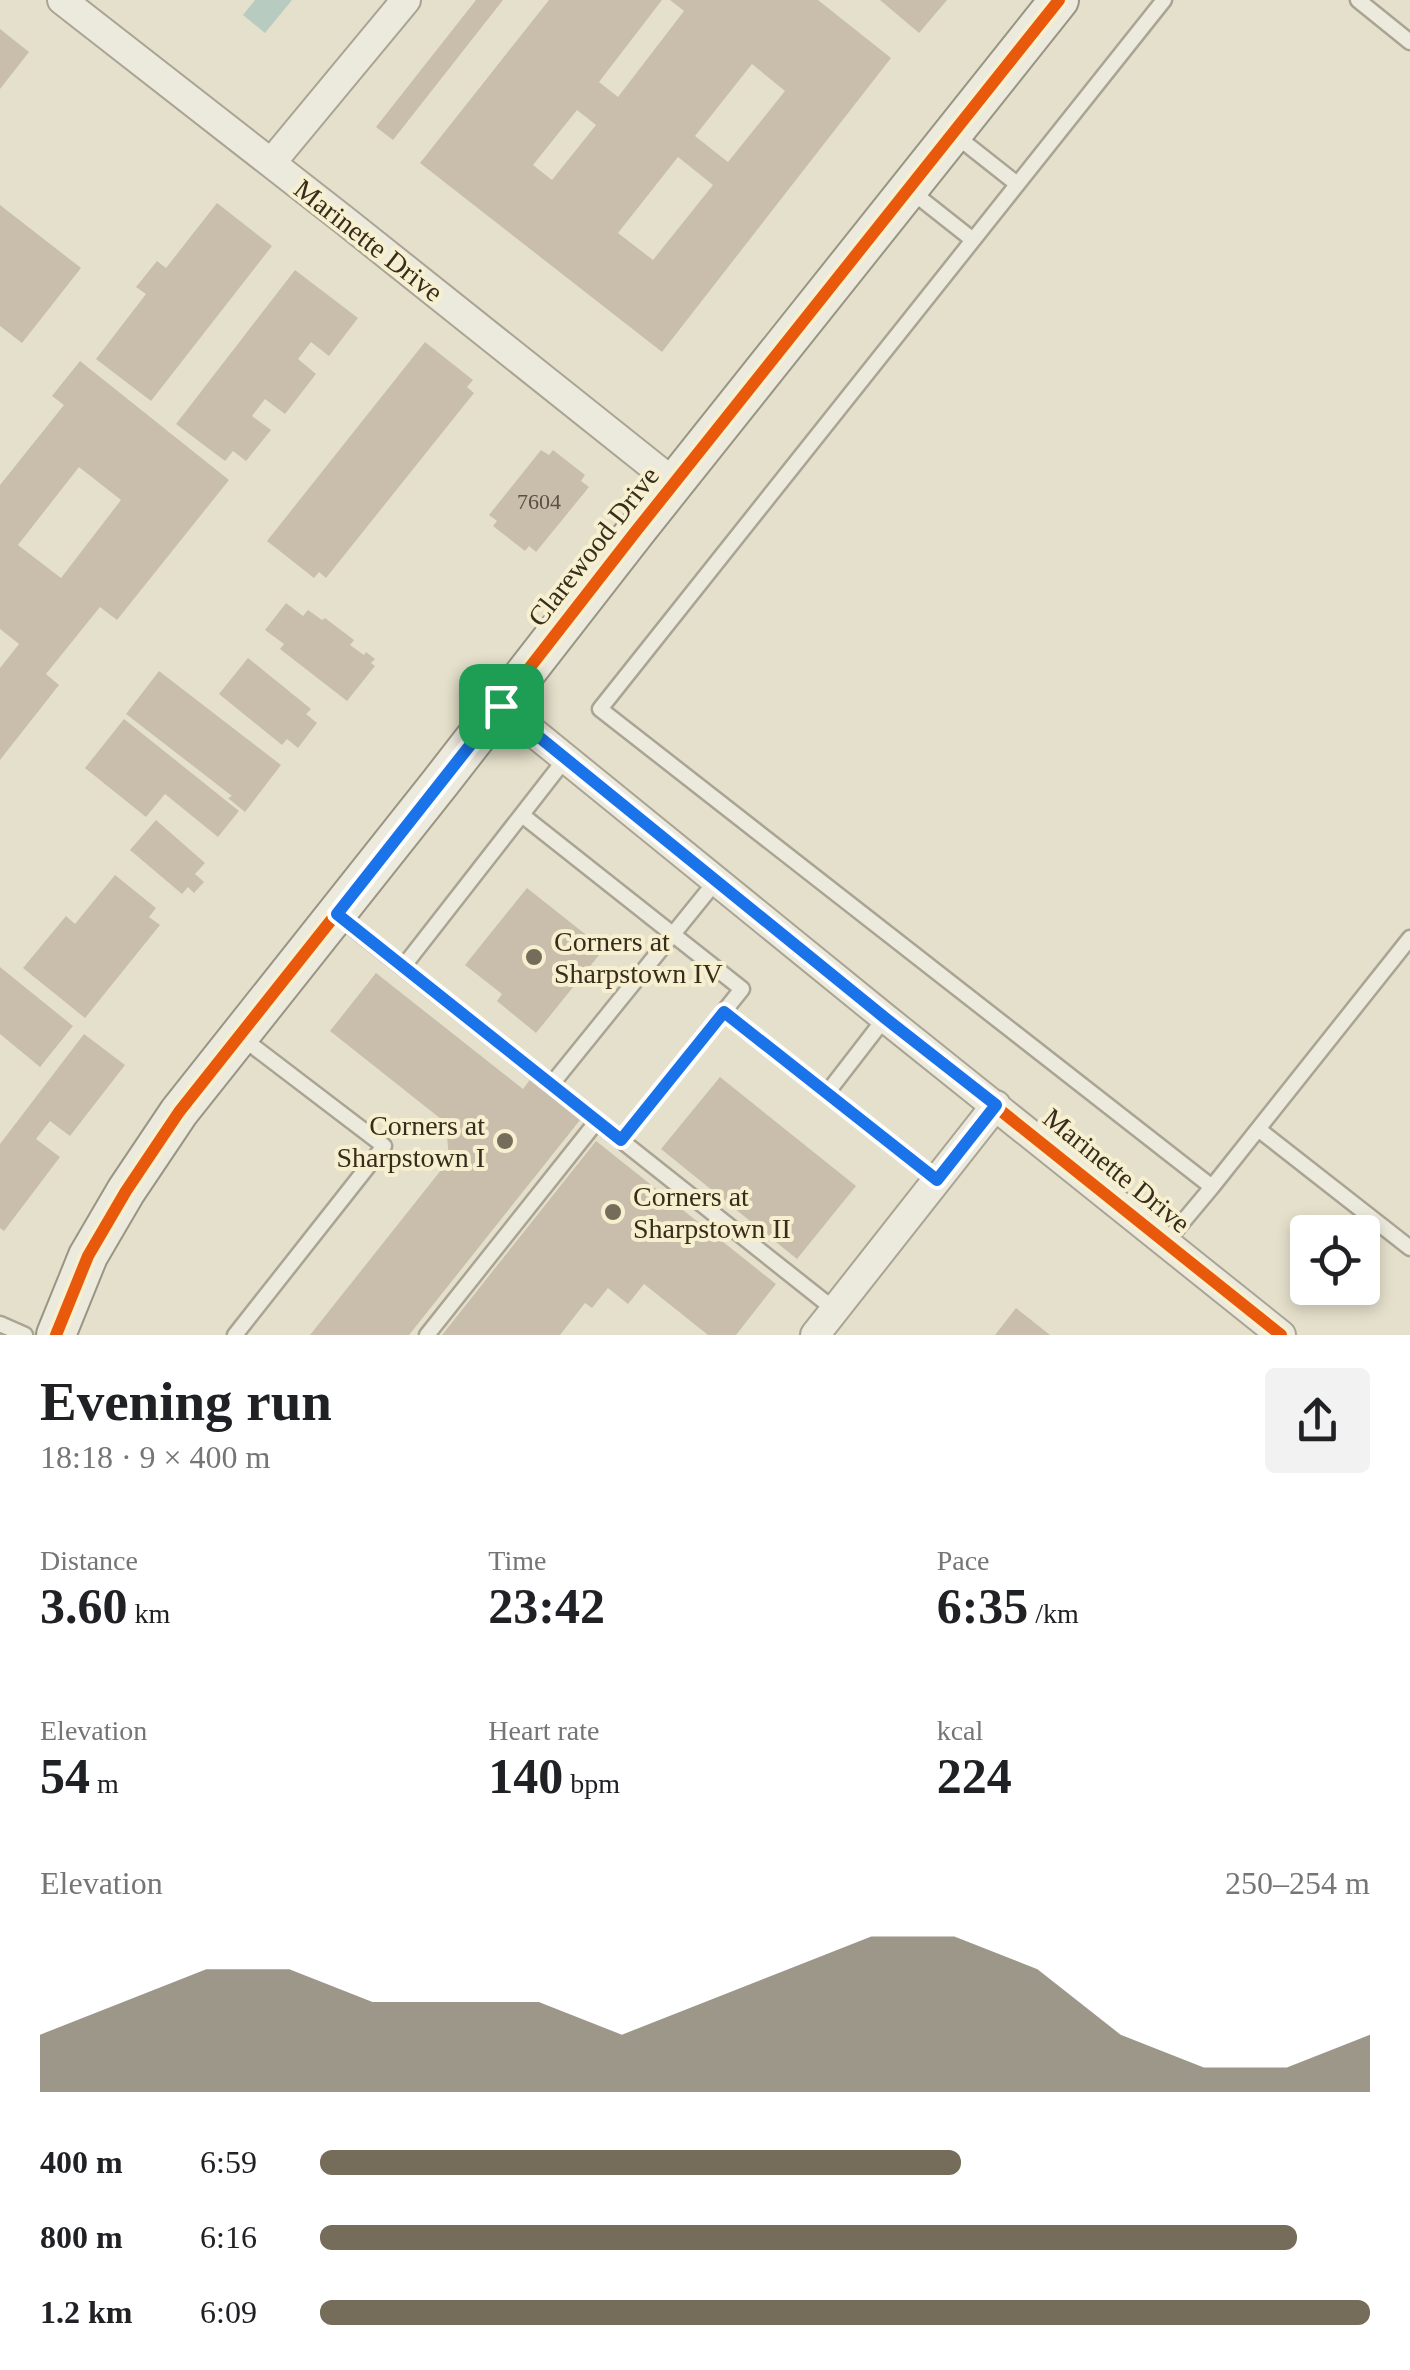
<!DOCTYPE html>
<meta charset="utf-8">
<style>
body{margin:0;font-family:"Times New Roman",serif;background:#f2f2f2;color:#202124;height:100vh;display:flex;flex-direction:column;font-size:38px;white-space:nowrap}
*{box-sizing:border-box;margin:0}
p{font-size:32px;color:#757577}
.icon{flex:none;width:55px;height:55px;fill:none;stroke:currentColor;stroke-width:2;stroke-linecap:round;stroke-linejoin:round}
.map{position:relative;height:1335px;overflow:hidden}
.panel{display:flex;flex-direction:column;background:#fff;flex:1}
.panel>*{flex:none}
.controls{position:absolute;left:1290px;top:1215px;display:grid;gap:20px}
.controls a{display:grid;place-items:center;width:90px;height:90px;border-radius:10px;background:#fff;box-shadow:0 5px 15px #0003;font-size:50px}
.pin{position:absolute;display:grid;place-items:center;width:85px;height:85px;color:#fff;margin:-42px;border-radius:20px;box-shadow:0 5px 15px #0006}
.round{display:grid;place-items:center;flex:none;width:105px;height:105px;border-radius:10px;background:#f2f2f2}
.summary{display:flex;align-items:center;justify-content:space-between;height:170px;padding:0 40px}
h1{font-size:55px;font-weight:600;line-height:75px}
.stats{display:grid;grid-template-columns:repeat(3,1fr);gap:15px;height:170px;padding:10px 40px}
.stats div{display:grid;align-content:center}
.stats b{font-size:50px;font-weight:600}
.stats small{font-size:28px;font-weight:400}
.stats p{font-size:28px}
.chart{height:280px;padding:20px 40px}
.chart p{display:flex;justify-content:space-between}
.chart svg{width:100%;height:180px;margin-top:10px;fill:#756c59;opacity:.7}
ul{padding:0 40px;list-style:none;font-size:32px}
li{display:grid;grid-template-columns:160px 120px 1fr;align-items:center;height:75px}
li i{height:25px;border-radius:12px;background:#756c59}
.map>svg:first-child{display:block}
.water{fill:#b7cbc0}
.building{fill:#c9beac;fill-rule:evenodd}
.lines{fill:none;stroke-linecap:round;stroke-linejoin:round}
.lane-casing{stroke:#aaa495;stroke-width:19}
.street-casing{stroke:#aaa495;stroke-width:32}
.secondary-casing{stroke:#999484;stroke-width:42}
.lane{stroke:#ece9dd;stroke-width:14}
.street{stroke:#ece9dd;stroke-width:28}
.secondary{stroke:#ece9dd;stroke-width:38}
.cycleway-casing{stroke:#f7f0d0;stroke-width:19}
.cycleway{stroke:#e8590c;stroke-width:12}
.route-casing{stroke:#fff;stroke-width:20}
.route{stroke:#1a73e8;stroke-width:12}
.poi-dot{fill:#756c59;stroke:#f7f0d0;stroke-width:4}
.labels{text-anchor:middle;stroke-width:8;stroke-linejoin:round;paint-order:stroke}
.number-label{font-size:22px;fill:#5c5140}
.street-label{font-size:28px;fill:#382d1c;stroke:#f7f0d0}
.poi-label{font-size:28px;fill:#382d1c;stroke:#f7f0d0;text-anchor:start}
</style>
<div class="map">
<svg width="1410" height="1335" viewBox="0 0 1410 1335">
<rect width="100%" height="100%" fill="#e5e0cb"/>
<path class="water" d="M255,0H292L265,33L243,15Z"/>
<path class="building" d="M476,0H503L393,140L376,127Z
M549,0H662L599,82L618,97L684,11L670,0H818L891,58L662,352L420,163ZM752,64L785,91L728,162L695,136ZM577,110L596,125L552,180L533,165ZM678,157L713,185L653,260L618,233Z
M880,0H947L919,33Z
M0,29L29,52L0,89Z
M217,203L272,246L151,401L96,359L146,294L136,287L157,261L166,268Z
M0,205L81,268L22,343L0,326Z
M295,270L358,318L329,356L311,342L298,359L316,374L285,414L265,399L252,416L271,430L246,461L233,451L225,461L176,424Z
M425,342L473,380L467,387L474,393L326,578L319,572L314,578L267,541Z
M80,361L229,480L117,620L100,607L46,674L59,685L0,760V668L19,644L0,629V485L64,405L52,396ZM79,467L121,500L61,578L18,545Z
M541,450L549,455L553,450L585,475L581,481L589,487L536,552L529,546L525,551L493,526L497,521L489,515Z
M286,603L303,616L308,610L322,620L325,618L354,640L350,645L364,655L366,652L375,659L371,663L375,666L347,701L280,649L284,644L265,630Z
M248,658L311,709L306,714L317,723L298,748L287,739L282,745L219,694Z
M159,671L281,765L245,812L228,798L232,796L126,714Z
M124,719L239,811L218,837L165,794L146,817L85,768Z
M156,820L205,863L195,874L204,882L194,893L188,887L182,894L130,850Z
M115,875L156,908L149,917L160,925L85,1018L23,968L66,916L75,924Z
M527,888L604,949L536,1033L497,1001L502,994L465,965Z
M0,967L73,1026L40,1067L0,1034Z
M376,973L523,1089L534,1074L584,1115L409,1335H310L449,1160L446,1123L330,1031Z
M84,1034L125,1065L70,1136L50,1121L36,1139L60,1157L4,1231L0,1228V1144Z
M720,1077L856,1186L797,1259L661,1149Z
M596,1141L776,1284L736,1335H708L644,1284L628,1304L608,1288L592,1308L585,1303L560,1335H442Z
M1016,1308L1050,1335H995Z"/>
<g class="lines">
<defs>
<path id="lane" d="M1164,0L600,709L1212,1187
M1358,0L1410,42
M955,135L1017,184
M911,191L973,240
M522,815L742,989L621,1140
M337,915L835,1310
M403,967L566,758
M724,1012L937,1180
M551,1085L716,881
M827,1093L885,1018
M1258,1129L1410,1248
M1166,1242L1212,1187L1410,938
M0,1324L25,1335
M235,1335L384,1146L241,1037
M427,1335L597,1121"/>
<path id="street" d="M62,0L344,220L674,483
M271,163L406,0
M501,706L885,1018L1281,1335
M815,1335L996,1105"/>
<path id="secondary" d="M56,1335L88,1256L126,1191L179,1112L440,783L636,531L1059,0"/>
</defs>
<use href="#lane" class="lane-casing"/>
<use href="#street" class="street-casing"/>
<use href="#secondary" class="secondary-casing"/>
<use href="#lane" class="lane"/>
<use href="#street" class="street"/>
<use href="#secondary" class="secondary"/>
<defs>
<path id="cycleway" d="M501,706L885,1018L1281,1335
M56,1335L88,1256L126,1191L179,1112L440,783L636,531L1059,0"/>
</defs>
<use href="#cycleway" class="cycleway-casing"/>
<use href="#cycleway" class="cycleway"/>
</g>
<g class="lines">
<defs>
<path id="route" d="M501,706L885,1018L996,1105L937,1180L724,1012L621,1140L337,914Z"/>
</defs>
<use href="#route" class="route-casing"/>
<use href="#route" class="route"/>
</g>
<g class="poi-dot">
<circle cx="534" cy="957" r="10"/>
<circle cx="505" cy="1141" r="10"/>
<circle cx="613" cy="1212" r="10"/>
</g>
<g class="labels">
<g class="number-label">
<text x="539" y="509">7604</text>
</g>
<g class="street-label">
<text transform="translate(369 240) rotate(38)" y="10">Marinette Drive</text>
<text transform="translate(593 546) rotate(-52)" y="10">Clarewood Drive</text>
<text transform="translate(1117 1170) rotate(39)" y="10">Marinette Drive</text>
</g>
<g class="poi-label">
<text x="554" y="951">Corners at<tspan x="554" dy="32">Sharpstown IV</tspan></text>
<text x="485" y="1135" text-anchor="end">Corners at<tspan x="485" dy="32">Sharpstown I</tspan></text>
<text x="633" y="1206">Corners at<tspan x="633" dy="32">Sharpstown II</tspan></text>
</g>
</g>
</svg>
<div class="controls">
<a><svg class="icon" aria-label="locate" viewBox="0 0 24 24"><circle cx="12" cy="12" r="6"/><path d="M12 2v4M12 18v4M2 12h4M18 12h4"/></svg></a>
</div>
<div class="pin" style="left:501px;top:706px;background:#1e9e55"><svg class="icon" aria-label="arrive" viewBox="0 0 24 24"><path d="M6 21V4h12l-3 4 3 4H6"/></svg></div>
</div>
<section class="panel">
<div class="summary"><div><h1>Evening run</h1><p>18:18 · 9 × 400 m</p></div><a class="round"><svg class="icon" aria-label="share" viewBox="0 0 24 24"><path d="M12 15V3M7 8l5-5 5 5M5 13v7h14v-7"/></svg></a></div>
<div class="stats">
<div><p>Distance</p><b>3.60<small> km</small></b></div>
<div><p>Time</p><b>23:42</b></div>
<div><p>Pace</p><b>6:35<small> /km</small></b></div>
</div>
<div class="stats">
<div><p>Elevation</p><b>54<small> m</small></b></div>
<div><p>Heart rate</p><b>140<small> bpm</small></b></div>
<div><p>kcal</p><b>224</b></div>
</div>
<div class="chart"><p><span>Elevation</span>250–254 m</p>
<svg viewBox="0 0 160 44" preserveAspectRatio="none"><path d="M0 44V30L10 22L20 14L30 14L40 22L50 22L60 22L70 30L80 22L90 14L100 6L110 6L120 14L130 30L140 38L150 38L160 30V44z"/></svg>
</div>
<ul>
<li><b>400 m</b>6:59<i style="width:61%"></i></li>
<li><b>800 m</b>6:16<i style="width:93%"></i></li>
<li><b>1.2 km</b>6:09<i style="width:100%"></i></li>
</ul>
</section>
